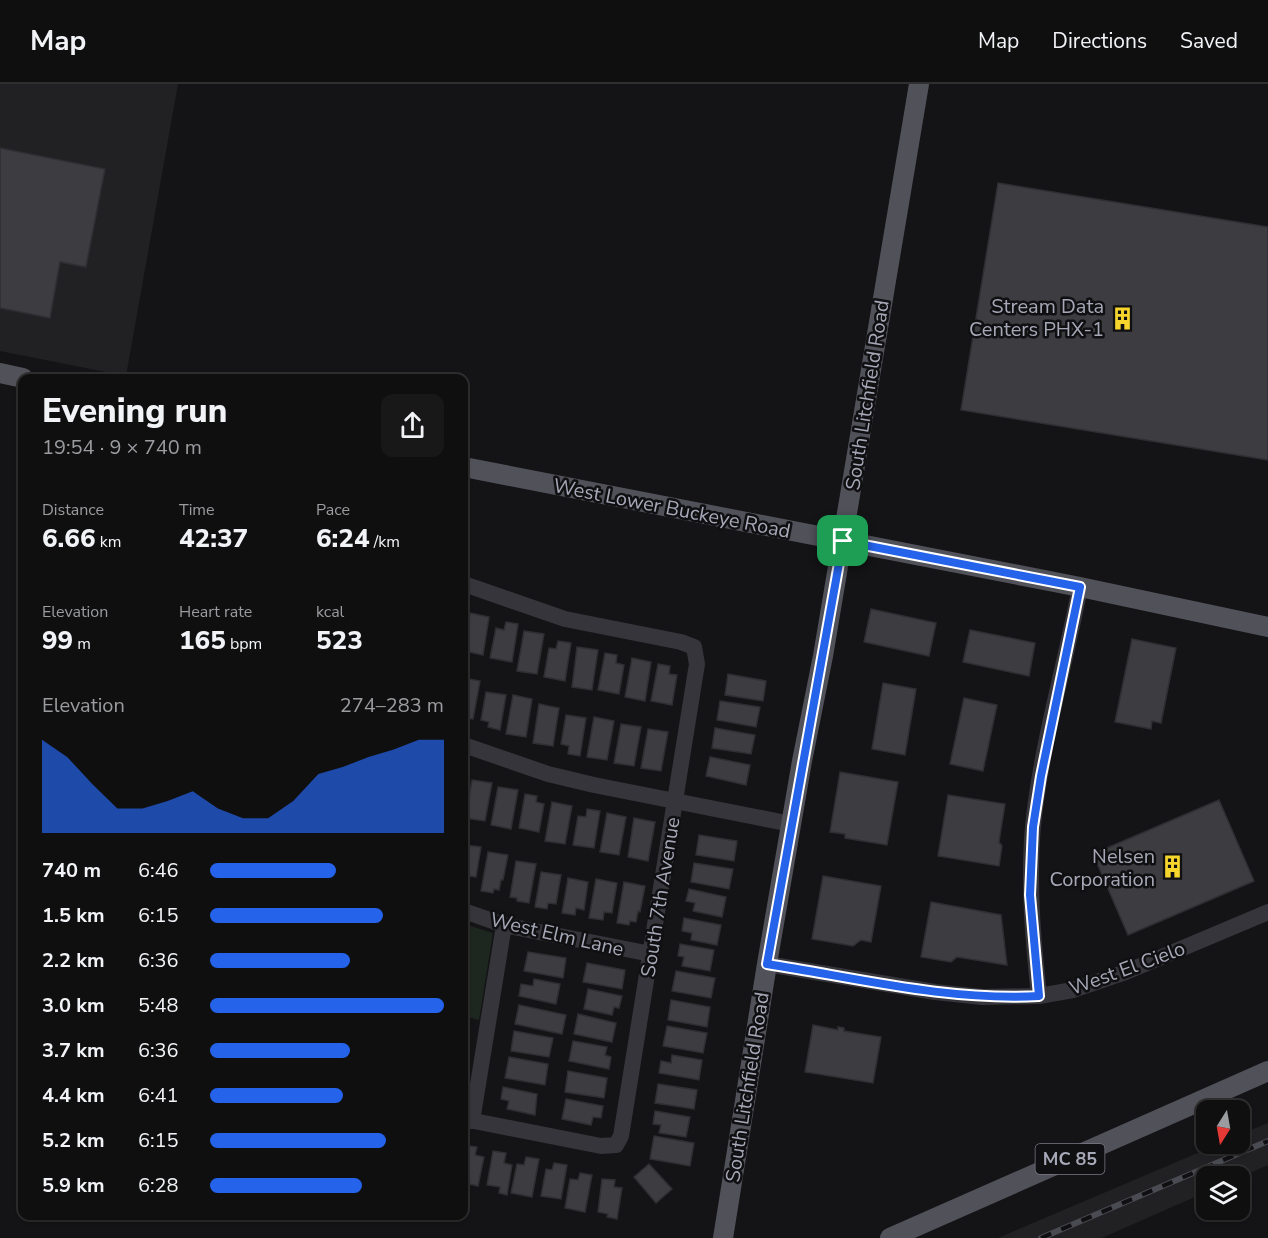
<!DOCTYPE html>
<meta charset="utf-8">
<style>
body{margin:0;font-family:"Nunito Sans",sans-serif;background:#181819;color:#f1f3f6;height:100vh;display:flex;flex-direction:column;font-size:22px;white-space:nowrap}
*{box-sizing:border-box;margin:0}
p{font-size:20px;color:#9b9c9f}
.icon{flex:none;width:33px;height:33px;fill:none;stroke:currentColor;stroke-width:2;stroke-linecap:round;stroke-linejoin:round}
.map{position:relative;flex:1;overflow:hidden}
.drawer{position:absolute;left:18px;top:290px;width:450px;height:846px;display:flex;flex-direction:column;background:#0f0f10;border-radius:12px;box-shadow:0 2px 4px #0004,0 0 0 2px #2f2f30}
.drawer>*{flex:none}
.needle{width:39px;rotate:191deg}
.tools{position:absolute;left:1196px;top:1016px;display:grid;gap:12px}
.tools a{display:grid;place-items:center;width:54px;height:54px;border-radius:12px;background:#0f0f10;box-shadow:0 2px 4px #0004,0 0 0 2px #2f2f30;font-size:30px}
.pin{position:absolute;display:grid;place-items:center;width:51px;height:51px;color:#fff;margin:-26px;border-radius:12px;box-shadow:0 3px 9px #0006}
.round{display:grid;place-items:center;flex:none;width:63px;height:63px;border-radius:12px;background:#181819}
.head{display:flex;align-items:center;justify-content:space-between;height:102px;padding:0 24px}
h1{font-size:33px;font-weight:800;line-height:45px}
.stats{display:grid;grid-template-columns:repeat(3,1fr);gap:9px;height:102px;padding:6px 24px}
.stats div{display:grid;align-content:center}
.stats b{font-size:26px;font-weight:800}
.stats small{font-size:16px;font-weight:400}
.stats p{font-size:16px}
.chart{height:168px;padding:12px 24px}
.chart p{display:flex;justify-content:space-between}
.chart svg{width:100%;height:108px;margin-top:6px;fill:#2563eb;opacity:.7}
ul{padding:0 24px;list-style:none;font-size:20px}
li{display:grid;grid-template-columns:96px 72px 1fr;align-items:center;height:45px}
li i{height:15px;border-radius:8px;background:#2563eb}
header{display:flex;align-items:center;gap:36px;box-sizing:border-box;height:84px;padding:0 30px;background:#0f0f10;border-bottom:2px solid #2f2f30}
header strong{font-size:28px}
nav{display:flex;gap:33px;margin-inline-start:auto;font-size:21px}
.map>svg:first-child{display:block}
.built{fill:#212023}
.green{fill:#1e2620}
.building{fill:#3c3c41;stroke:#2f2e32;stroke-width:1.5}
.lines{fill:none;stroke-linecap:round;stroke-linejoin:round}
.minor{stroke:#35353b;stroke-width:16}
.major{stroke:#51515a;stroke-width:20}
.rail-casing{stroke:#4a4b52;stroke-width:6}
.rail{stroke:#100f11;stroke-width:4;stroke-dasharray:11;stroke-linecap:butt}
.route-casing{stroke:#fff;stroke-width:12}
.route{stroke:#2563eb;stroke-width:8}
.labels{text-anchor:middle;stroke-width:5;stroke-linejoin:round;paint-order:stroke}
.shield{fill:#100f11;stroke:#797a85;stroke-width:1.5}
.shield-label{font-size:18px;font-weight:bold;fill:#a6a8b7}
.poi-label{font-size:20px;fill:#a6a8b7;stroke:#100f11;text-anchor:end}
.street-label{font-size:20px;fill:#a6a8b7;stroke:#100f11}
</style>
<header>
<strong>Map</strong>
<nav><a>Map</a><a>Directions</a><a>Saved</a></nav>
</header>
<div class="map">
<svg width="1268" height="1154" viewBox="0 0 1268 1154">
<rect width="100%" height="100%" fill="#141416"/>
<path class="built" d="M0,0H178L126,292L0,267Z
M1268,1039V1081L1239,1094V1092H1206V1108L1102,1154H998L1221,1059H1239V1051Z"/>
<path class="green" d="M464,840L493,849L479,936L464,932Z"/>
<path class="building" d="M0,64L105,85L86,183L60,178L50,234L0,224Z
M998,99L1268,143V376L961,326Z
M871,525L936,539L929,572L864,558Z
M470,529L489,533L483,571L464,567Z
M506,538L518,540L512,578L490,574L496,544L504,546Z
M970,546L1035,559L1029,592L963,578Z
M524,547L544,550L537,590L517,587Z
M1132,555L1176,564L1161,639L1152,637L1151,645L1115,638Z
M558,557L571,559L565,597L544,593L549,564L556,565Z
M577,563L598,566L592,606L572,603Z
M605,569L617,571L616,579L624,581L619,610L598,606Z
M632,574L651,578L645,617L625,613Z
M658,580L670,582L669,590L677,591L672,621L651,617Z
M728,590L766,597L763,617L725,611Z
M464,594L480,597L473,635L464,634Z
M883,599L916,605L905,671L872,665Z
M486,608L506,611L500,646L488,643L489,638L481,636Z
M513,611L532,615L526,653L506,650Z
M964,614L997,621L983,687L950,680Z
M720,617L760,623L756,643L717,636Z
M539,620L559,624L553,662L533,659Z
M566,631L586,634L580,672L568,670L569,662L561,660Z
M594,633L614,637L607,676L587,673Z
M621,640L641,643L634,682L614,679Z
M715,644L755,651L751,670L712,664Z
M648,645L668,648L661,687L641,684Z
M710,673L750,681L746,701L706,692Z
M840,688L898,698L887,761L845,754V750L830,748Z
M472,696L492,699L485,737L465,734Z
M498,703L518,706L511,745L491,741Z
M525,710L537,712L536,718L544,720L539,748L519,744Z
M948,711L1005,720L999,758L1002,762L999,782L938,772Z
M1219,716L1254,797L1128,851L1093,770Z
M552,718L572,722L565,760L545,757Z
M587,725L600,727L594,764L573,761L578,732L586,733Z
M607,729L626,733L619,771L600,768Z
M634,734L655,738L648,777L628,773Z
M699,751L737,757L734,777L696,771Z
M464,761L481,763L476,793L468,792L467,800L464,799Z
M488,768L508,771L503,796H501L499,806L494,805L493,809L481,807Z
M516,777L536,780L529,819L517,817V814L510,813Z
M694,779L733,785L729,805L691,798Z
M541,788L561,791L556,820L548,819L547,825L535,823Z
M823,792L881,802L871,858L861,856L853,862L812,855Z
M568,794L588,798L584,826L576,824L575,831L562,829Z
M596,795L617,799L612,829L604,828L603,836L589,834Z
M624,798L645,802L640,828L638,827L636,838L630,837L629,841L617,839Z
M689,805L726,813L722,833L693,827L695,819L686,817Z
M931,818L1001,831L1007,881L957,873L951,878L921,873Z
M684,834L721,841L717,861L691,856L692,849L682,847Z
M680,860L714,866L710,887L682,882L684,873L678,872Z
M528,868L566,874L563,894L524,887Z
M587,879L625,886L622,905L583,898Z
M676,887L715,894L711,914L672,907Z
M534,895L560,900L556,920L519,912L521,900L533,902Z
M588,905L622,912L619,924L614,923L612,931L584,925Z
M671,916L710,923L707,943L668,936Z
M519,921L566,931L562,950L515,940Z
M578,930L616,939L612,958L574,950Z
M813,941L838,946V943L844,944V947L881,953L873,999L805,988Z
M667,942L707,949L703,969L663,962Z
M514,947L553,954L549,973L511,967Z
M573,957L607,963L605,971L611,973L609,985L569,977Z
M672,971L702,976L699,996L659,989L661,977L671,979Z
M509,973L548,980L545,1001L505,994Z
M568,987L607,994L604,1014L565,1008Z
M658,1000L697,1006L694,1025L655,1019Z
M503,1003L537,1010L535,1031L507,1025L509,1017L501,1015Z
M566,1015L603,1022L601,1034L593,1033L591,1041L562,1035Z
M655,1027L690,1033L686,1053L659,1049L661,1041L653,1040Z
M654,1052L694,1059L690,1082L650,1075Z
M464,1061L477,1063L475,1071L484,1073L478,1102L464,1099Z
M493,1067L506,1069L504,1079L512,1081L507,1111L499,1109L500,1103L487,1101Z
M526,1073L539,1075L532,1113L511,1109L517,1080L524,1081Z
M554,1079L567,1081L561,1115L541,1112L546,1085L552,1086Z
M649,1080L672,1105L656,1119L634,1093Z
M580,1089L592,1091L585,1128L565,1124L570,1095L578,1096Z
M602,1095L615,1096L614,1103L622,1104L617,1135L607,1133L608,1130L598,1128Z"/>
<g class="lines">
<path class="minor" d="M464,500L565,535L681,558L694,563L697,580L621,1052L616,1061L601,1062L464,1035
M464,661L548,690L594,701L791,740
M464,827L504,841L651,870
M767,880L935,908L982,913L1039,912L1073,906L1126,888L1268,828
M1039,912C1033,855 1028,799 1033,742C1041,662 1065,582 1080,503
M472,1037L504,841"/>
<path class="major" d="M0,289L23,294
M464,383L1080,503L1268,543
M723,1154L767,880L802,677L823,572L919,0
M890,1154L1268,987"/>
<defs>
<path id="rail" d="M1041,1154L1268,1057"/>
</defs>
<use href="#rail" class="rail-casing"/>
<use href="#rail" class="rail"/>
</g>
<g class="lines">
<defs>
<path id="route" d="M843,457L1080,503L1041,692L1033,743L1030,811L1039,912C947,917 857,894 767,880Z"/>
</defs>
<use href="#route" class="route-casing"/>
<use href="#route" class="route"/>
</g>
<defs>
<symbol id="building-bare" viewBox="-9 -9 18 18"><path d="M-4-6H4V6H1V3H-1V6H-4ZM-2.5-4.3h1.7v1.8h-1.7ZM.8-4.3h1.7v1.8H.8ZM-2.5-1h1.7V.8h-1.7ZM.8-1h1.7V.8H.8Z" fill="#f6d62c" stroke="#100f11" stroke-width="2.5" paint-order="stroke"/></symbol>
</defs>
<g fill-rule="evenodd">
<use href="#building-bare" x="1106" y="218" width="33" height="33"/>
<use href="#building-bare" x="1156" y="766" width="33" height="33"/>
</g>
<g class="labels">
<rect class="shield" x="1035.5" y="1060" width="69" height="30" rx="4.5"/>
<g class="shield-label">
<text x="1070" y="1081">MC 85</text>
</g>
<g class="poi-label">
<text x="1104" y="229">Stream Data<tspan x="1104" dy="23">Centers PHX-1</tspan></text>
<text x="1155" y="779">Nelsen<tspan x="1155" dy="23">Corporation</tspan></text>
</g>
<g class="street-label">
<text transform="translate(867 311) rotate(-81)" y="7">South Litchfield Road</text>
<text transform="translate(672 424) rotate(11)" y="7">West Lower Buckeye Road</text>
<text transform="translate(660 813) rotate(-81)" y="7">South 7th Avenue</text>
<text transform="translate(557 850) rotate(13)" y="7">West Elm Lane</text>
<text transform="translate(1127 884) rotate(-20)" y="7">West El Cielo</text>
<text transform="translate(747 1003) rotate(-81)" y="7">South Litchfield Road</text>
</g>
</g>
</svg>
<div class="tools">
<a><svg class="needle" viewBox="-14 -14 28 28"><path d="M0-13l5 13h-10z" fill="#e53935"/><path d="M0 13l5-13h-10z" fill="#9b9c9f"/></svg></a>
<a><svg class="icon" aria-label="layers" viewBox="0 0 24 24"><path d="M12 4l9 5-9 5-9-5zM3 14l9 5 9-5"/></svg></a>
</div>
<div class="pin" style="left:843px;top:457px;background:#1e9e55"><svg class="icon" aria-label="arrive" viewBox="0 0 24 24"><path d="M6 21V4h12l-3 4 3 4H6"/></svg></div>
<section class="drawer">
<div class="head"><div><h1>Evening run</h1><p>19:54 · 9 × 740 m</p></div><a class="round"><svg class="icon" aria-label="share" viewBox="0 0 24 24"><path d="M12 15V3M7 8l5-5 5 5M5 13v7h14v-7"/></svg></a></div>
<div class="stats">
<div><p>Distance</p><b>6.66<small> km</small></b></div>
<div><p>Time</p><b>42:37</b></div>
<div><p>Pace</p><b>6:24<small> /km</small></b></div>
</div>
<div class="stats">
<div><p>Elevation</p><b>99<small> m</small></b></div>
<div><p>Heart rate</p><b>165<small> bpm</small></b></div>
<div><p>kcal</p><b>523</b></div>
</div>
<div class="chart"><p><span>Elevation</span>274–283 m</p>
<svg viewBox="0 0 160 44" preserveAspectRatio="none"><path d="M0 44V6L10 13L20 24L30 34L40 34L50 31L60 27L70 34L80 38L90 38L100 31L110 20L120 17L130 13L140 10L150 6L160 6V44z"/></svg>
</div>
<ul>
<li><b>740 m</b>6:46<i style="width:54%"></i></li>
<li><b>1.5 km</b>6:15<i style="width:74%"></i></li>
<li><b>2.2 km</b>6:36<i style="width:60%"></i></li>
<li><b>3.0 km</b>5:48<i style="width:100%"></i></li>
<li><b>3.7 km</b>6:36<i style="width:60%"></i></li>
<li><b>4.4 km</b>6:41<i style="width:57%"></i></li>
<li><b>5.2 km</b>6:15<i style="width:75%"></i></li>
<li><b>5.9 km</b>6:28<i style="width:65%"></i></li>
</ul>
</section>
</div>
